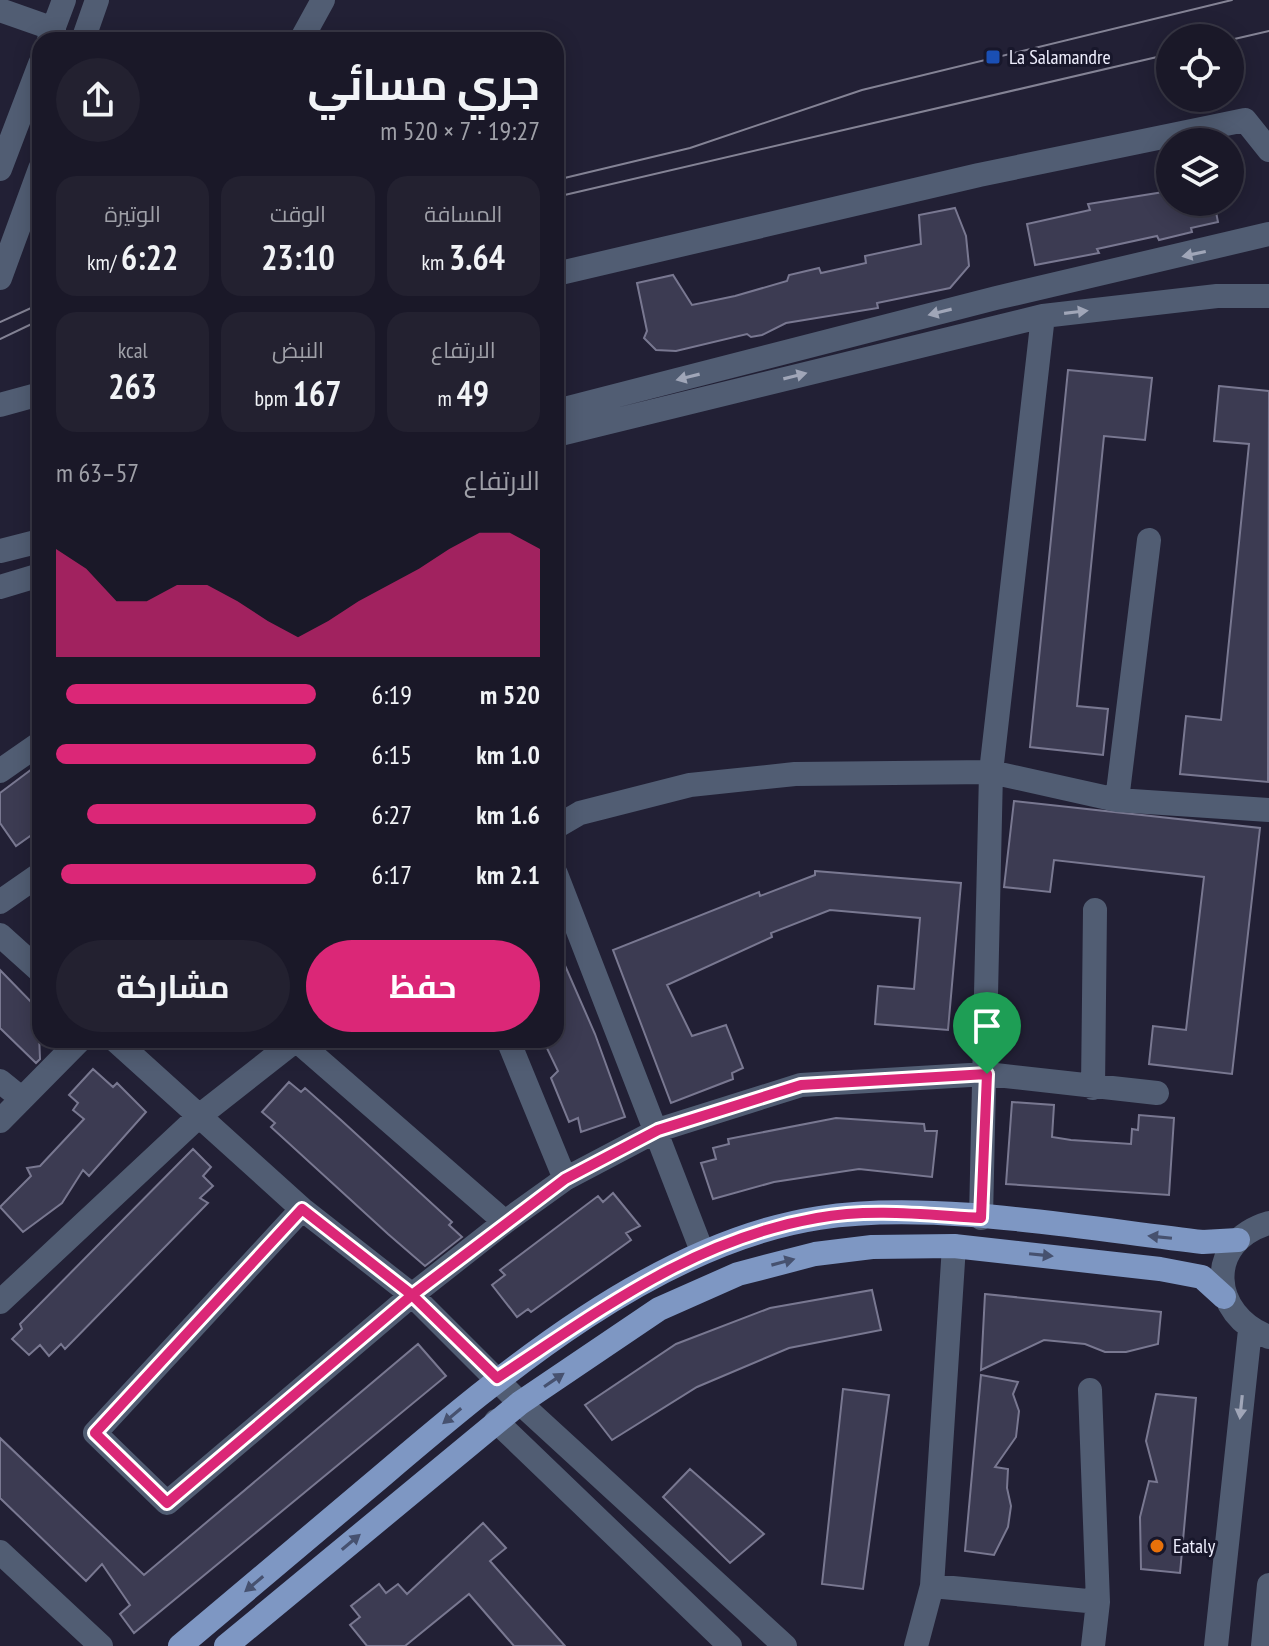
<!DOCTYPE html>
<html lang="ar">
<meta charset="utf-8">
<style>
body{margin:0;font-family:"PT Sans Narrow",Cairo,sans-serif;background:#232130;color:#f1f3f6;direction:rtl;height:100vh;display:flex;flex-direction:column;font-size:30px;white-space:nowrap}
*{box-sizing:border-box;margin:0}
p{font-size:26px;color:#9fa0a8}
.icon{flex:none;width:44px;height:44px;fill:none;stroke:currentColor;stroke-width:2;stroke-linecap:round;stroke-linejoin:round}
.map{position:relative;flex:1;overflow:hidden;direction:ltr}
.side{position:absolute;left:32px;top:32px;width:532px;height:1016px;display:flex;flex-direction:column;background:#1a1828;border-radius:24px;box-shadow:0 4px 20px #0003,0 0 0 2px #383745;direction:rtl}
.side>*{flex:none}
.buttons{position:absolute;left:1156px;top:24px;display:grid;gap:16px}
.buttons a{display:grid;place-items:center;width:88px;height:88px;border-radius:50%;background:#1a1828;box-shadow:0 4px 20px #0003,0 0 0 2px #383745;font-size:40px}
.pin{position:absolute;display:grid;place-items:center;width:68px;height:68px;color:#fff;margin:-82px -34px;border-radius:50% 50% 50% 0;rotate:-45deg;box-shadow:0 0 8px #0007}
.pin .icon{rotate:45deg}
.round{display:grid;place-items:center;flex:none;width:84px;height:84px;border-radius:42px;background:#232130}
.head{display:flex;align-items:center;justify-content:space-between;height:136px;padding:0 24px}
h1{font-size:44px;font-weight:700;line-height:60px}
.figures{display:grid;grid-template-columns:repeat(3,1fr);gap:12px;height:136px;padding:8px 24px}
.figures div{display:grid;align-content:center;border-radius:20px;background:#232130;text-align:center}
.figures b{font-size:34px;font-weight:700}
.figures small{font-size:22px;font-weight:400}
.figures p{font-size:22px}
.chart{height:224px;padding:16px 24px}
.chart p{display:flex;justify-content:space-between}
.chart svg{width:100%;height:144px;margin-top:8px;fill:#db2777;opacity:.7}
.primary-button{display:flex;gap:16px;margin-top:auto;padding:16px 24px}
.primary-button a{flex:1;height:92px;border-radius:48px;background:#db2777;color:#fff;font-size:32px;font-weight:700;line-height:92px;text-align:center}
.primary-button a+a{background:#232130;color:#f1f3f6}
ul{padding:0 24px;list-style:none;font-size:26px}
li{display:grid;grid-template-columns:128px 96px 1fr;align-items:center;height:60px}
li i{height:20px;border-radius:10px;background:#db2777}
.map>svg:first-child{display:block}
.building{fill:#3c3b52;stroke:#797891;stroke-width:2}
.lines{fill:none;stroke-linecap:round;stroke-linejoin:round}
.minor{stroke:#515d73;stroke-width:24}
.major{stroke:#7e97c3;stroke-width:24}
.tram{stroke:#848395;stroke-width:2}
.oneway{fill:#a0a6b8}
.oneway2{fill:#46516f}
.route-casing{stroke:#fff;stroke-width:16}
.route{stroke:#db2777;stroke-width:10}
.transit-dot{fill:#1a4fb4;stroke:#18172b;stroke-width:3}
.food-dot{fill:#e8710a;stroke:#18172b;stroke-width:3}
.labels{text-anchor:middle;stroke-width:6;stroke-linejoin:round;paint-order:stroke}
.poi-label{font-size:20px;fill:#eeeefd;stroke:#18172b;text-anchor:start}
</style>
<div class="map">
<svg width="1269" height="1646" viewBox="0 0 1269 1646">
<rect width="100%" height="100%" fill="#222035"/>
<path class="building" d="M1170,191V202H1214L1218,222L1191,228L1192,232L1159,240L1157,236L1097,249L1099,253L1035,265L1027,224L1090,210L1088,204Z
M955,208L966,236L969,266L950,288L877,303L878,308L786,323L762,335L751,337L747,334L676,351L656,350L644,338L647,331L637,283L673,275L692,305L735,296L787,281L789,275L802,272L819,268L821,273L866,263L865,256L921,244L919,215Z
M1068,370L1152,378L1145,440L1104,436L1077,706L1108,709L1103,755L1030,747Z
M1219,386L1269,391L1268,782L1180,774L1186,716L1221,720L1249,444L1214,441Z
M40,763V829L16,846L0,823V793Z
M1014,801L1260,828L1232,1074L1149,1064L1153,1026L1186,1030L1204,877L1054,860L1050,892L1004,887Z
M815,871L961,883L948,1030L875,1024L878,986L914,989L920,918L830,910L771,933L772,937L667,985L692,1036L726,1025L743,1068L732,1073L733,1079L671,1103L613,950L759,892L760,896L815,875Z
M556,945L595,1034L625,1117L581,1132L578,1118L569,1122L551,1078L558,1071L543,1040H556Z
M0,970L38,1009L40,1059L36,1063L0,1028Z
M93,1069L113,1087L117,1083L146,1112L89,1176L83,1170L62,1203L23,1232L0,1207L31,1176L27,1168L40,1166L84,1119L73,1110L78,1103L69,1095Z
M289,1082L301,1092L305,1088L342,1121L452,1222L449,1225L462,1237L425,1266L388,1234L271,1127L275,1123L262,1112Z
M1012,1102L1054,1105L1052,1137L1071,1140L1131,1144L1132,1129L1138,1130L1139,1115L1174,1118L1169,1195L1006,1184Z
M836,1118L924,1124L925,1131H937L932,1177L859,1169L774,1182L713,1199L701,1163L716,1159L713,1148L729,1144L728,1139Z
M193,1149L211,1167L203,1176L213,1186L200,1198L208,1203L65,1349L61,1344L49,1356L40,1345L29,1355L12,1339L22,1329L20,1324Z
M613,1193L640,1226L626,1233L631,1240L531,1312L528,1309L517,1317L492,1285L505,1275L500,1270L598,1196L603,1202Z
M872,1290L881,1330L789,1348L697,1387L612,1440L585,1405L676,1344L770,1308Z
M985,1294L1161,1312L1158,1344L1126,1352H1105L1085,1344L1044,1340L981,1370Z
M418,1344L446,1376L134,1633L120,1614L130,1605L102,1564L86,1581L0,1498V1438L144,1575Z
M981,1375L1018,1382L1013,1394L1019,1411L1016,1437L995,1467L1008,1469L1007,1488L1011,1506L1008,1527L994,1555L965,1551Z
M843,1389L889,1395L863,1589L822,1584Z
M1156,1394L1196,1398L1180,1573L1141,1569L1140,1517L1149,1481L1157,1482L1146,1441Z
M690,1469L764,1534L730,1563L663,1497Z
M483,1523L506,1548L490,1561L565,1646H514L469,1594L405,1646H367L350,1625L360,1617L351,1606L379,1584L386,1593L398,1584L407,1594Z"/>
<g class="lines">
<path class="minor" d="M0,10L54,29
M49,40L64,0
M83,40L97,0
M301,40L323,0
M0,169L40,64
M556,274L979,175L1245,120L1269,150
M0,278L40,169
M0,405L40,394
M556,411L996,298L1269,234
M556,435L1043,316L1217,296H1269
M0,551L40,541
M0,587L40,575
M0,771L40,743
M1117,800L1149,540
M556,827L580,813L690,785L795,774L991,772L1117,800L1269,810
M556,874L702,1251
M0,902L40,874
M0,935L40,971
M115,1040L302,1209L412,1295L520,1403L785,1646
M296,1040L505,1222
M508,1040L565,1179
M0,1081L21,1098
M1093,1088L1095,910
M0,1121L80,1040
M302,1209L95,1433L167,1503L412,1295L505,1222L565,1179L658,1130L801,1085L987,1074L1157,1093
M981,1218L991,772L1043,316
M1269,1223C1204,1242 1210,1315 1269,1337
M0,1302L198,1117L296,1040
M1090,1390L1098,1602L1093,1646
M496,1421L730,1646
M0,1552L101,1646
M932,1586L1098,1602
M916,1646L932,1586L954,1246
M1216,1646L1250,1330
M1263,1646L1269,1585"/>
<path class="major" d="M180,1646C247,1589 315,1532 383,1475C504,1372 657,1243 819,1218C933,1200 1087,1229 1203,1242L1238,1240
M226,1646L520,1403L659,1309L738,1274L815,1254L872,1247L954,1246L1160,1269L1202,1277L1224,1297"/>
<path class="tram" d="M1230,40L1269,31
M556,180L690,148L862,90L1232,0
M556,197L1170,54
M0,322L40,304
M0,339L40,320"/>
</g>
<defs><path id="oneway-solid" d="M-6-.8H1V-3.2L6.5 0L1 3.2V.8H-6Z" transform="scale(2)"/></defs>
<g class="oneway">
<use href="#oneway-solid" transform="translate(1194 254) rotate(168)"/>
<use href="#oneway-solid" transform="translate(940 312) rotate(166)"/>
<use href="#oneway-solid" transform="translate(1076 312) rotate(-7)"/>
<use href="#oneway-solid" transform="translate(795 376) rotate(-14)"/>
<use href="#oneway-solid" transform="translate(688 377) rotate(166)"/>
<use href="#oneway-solid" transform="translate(1241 1407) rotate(96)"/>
</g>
<g class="oneway2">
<use href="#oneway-solid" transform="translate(1160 1237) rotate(-174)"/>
<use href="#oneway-solid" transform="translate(1041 1255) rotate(6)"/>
<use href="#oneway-solid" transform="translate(783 1262) rotate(-15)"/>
<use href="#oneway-solid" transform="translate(554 1380) rotate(-34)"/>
<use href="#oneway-solid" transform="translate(452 1416) rotate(140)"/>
<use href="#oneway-solid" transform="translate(351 1542) rotate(-40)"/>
<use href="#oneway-solid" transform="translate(254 1584) rotate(140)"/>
</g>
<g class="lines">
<defs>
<path id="route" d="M987,1074L801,1085L658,1130L565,1179L412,1295L167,1503L95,1433L302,1209L412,1295L497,1378C601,1310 692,1240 817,1218C871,1208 927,1215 981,1218L987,1074"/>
</defs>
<use href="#route" class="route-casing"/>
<use href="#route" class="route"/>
</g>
<rect class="transit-dot" x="985" y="49" width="16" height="16" rx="4"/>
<circle class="food-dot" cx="1157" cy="1546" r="8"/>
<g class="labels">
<g class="poi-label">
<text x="1009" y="64">La Salamandre</text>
<text x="1173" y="1553">Eataly</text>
</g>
</g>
</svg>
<div class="buttons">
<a><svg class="icon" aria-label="locate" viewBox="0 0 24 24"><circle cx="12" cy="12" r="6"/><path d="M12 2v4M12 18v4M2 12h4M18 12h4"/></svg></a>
<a><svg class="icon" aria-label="layers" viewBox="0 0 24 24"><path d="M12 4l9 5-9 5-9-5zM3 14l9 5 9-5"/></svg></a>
</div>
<div class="pin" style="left:987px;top:1074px;background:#1e9e55"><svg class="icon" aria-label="arrive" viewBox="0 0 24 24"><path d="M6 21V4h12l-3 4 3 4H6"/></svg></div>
<section class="side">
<div class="head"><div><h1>جري مسائي</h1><p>19:27 · 7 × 520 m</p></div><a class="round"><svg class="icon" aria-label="share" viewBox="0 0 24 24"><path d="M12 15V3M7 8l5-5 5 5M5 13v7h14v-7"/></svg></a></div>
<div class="figures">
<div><p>المسافة</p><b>3.64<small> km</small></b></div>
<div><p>الوقت</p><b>23:10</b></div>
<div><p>الوتيرة</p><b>6:22<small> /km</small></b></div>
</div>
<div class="figures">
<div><p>الارتفاع</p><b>49<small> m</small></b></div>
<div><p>النبض</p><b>167<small> bpm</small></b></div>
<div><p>kcal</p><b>263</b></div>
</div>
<div class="chart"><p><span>الارتفاع</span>57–63 m</p>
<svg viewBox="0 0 160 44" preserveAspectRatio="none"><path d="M0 44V11L10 17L20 27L30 27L40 22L50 22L60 27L70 33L80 38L90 33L100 27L110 22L120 17L130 11L140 6L150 6L160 11V44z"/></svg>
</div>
<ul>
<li><b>520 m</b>6:19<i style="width:96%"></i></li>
<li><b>1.0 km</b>6:15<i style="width:100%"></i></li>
<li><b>1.6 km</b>6:27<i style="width:88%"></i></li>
<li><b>2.1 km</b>6:17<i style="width:98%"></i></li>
</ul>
<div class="primary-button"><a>حفظ</a><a>مشاركة</a></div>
</section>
</div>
